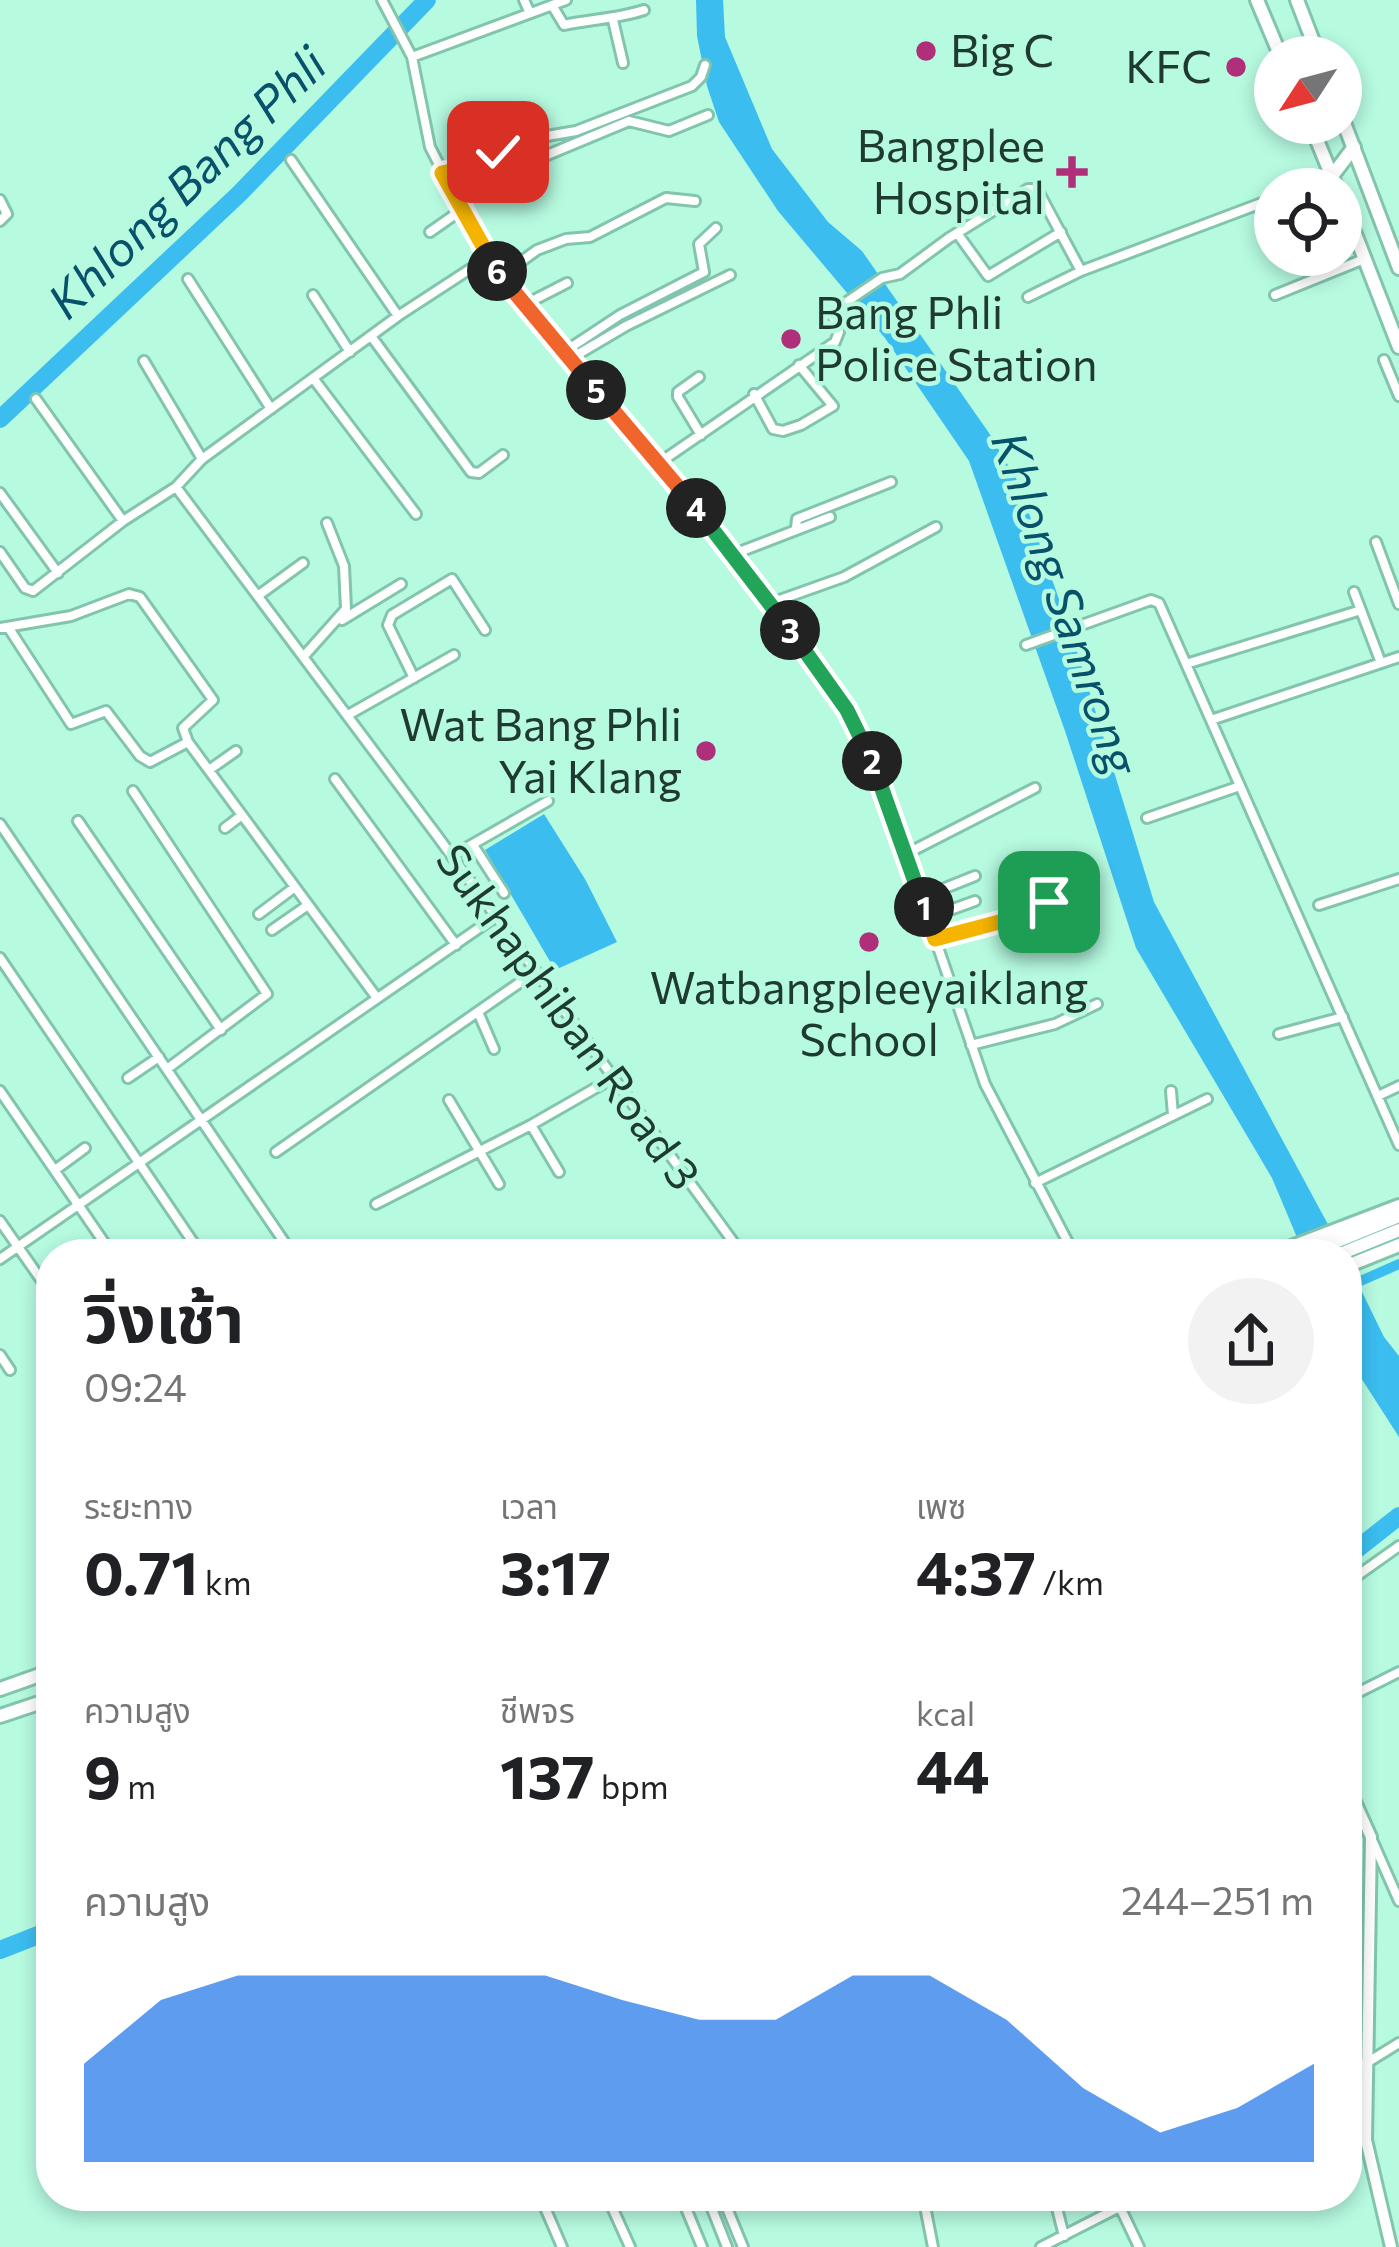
<!DOCTYPE html>
<html lang="th">
<meta charset="utf-8">
<style>
body{margin:0;font-family:Commissioner,"Noto Sans Thai",sans-serif;background:#f2f2f2;color:#202124;height:100vh;display:flex;flex-direction:column;font-size:45px;white-space:nowrap}
*{box-sizing:border-box;margin:0}
p{font-size:39px;color:#757577}
.icon{flex:none;width:66px;height:66px;fill:none;stroke:currentColor;stroke-width:2;stroke-linecap:round;stroke-linejoin:round}
.map{position:relative;flex:1;overflow:hidden}
.details{position:absolute;left:36px;top:1239px;width:1326px;height:972px;display:flex;flex-direction:column;background:#fff;border-radius:48px;box-shadow:0 6px 18px #0003}
.details>*{flex:none}
.needle{width:78px;rotate:234deg}
.tools{position:absolute;left:1254px;top:36px;display:grid;gap:24px}
.tools a{display:grid;place-items:center;width:108px;height:108px;border-radius:50%;background:#fff;box-shadow:0 6px 18px #0003;font-size:60px}
.pin{position:absolute;display:grid;place-items:center;width:102px;height:102px;color:#fff;margin:-51px;border-radius:24px;box-shadow:0 6px 18px #0006}
.km{position:absolute;width:60px;height:60px;margin:-30px;border-radius:50%;background:#222;color:#fff;font-size:33px;line-height:60px;text-align:center}
.round{display:grid;place-items:center;flex:none;width:126px;height:126px;border-radius:63px;background:#f2f2f2}
.headline{display:flex;align-items:center;justify-content:space-between;height:204px;padding:0 48px}
h1{font-size:66px;font-weight:700;line-height:90px}
.figures{display:grid;grid-template-columns:repeat(3,1fr);gap:18px;height:204px;padding:12px 48px}
.figures div{display:grid;align-content:center}
.figures b{font-size:60px;font-weight:700}
.figures small{font-size:33px;font-weight:400}
.figures p{font-size:33px}
.chart{height:336px;padding:24px 48px}
.chart p{display:flex;justify-content:space-between}
.chart svg{width:100%;height:216px;margin-top:12px;fill:#1a73e8;opacity:.7}
.map>svg:first-child{display:block}
.water{fill:#3bbdef}
.lines{fill:none;stroke-linecap:round;stroke-linejoin:round}
.canal{stroke:#3bbdef;stroke-width:10}
.river{stroke:#3bbdef;stroke-width:18}
.street-casing{stroke:#82c5ac;stroke-width:14}
.secondary-casing{stroke:#82c5ac;stroke-width:16}
.primary-casing{stroke:#82c5ac;stroke-width:18}
.street{stroke:#fff;stroke-width:8}
.secondary{stroke:#fff;stroke-width:10}
.primary{stroke:#fff;stroke-width:12}
.split-1-casing{stroke:#fff;stroke-width:24}
.split-2-casing{stroke:#fff;stroke-width:24}
.split-3-casing{stroke:#fff;stroke-width:24}
.split-4-casing{stroke:#fff;stroke-width:24}
.split-5-casing{stroke:#fff;stroke-width:24}
.split-6-casing{stroke:#fff;stroke-width:24}
.split-7-casing{stroke:#fff;stroke-width:24}
.split-1{stroke:#f5b400;stroke-width:15}
.split-2{stroke:#22a559;stroke-width:15}
.split-3{stroke:#22a559;stroke-width:15}
.split-4{stroke:#22a559;stroke-width:15}
.split-5{stroke:#f0652b;stroke-width:15}
.split-6{stroke:#f0652b;stroke-width:15}
.split-7{stroke:#f5b400;stroke-width:15}
.poi-dot{fill:#b02f7b;stroke:#b6fae0;stroke-width:4.5}
.labels{text-anchor:middle;stroke-width:9;stroke-linejoin:round;paint-order:stroke}
.poi-label{font-size:45px;fill:#1f3a30;stroke:#b6fae0;text-anchor:end}
.street-label{font-size:45px;fill:#1f3a30;stroke:#b6fae0}
.water-label{font-size:48px;font-style:italic;fill:#08516b;stroke:#b6fae0}
</style>
<div class="map">
<svg width="1399" height="2247" viewBox="0 0 1399 2247">
<rect width="100%" height="100%" fill="#b6fae0"/>
<path class="water" d="M696,0H723L725,37L772,149L828,222L862,251L989,433L1018,482L1076,648L1154,902L1344,1254H1304L1272,1178L1136,948L1065,731L969,461L885,338L778,211L719,122L707,86L697,36Z
M544,814L585,879L617,942L555,970L485,850Z
M1347,1261L1384,1337L1399,1356V1437L1347,1356Z"/>
<g class="lines">
<path class="canal" d="M1347,1287L1399,1264"/>
<path class="river" d="M0,419L239,194L427,0
M1347,1557L1399,1516
M0,1950L51,1930"/>
<defs>
<path id="street" d="M382,0L412,57L430,147L487,258L753,578L853,720L885,793L985,1084L1074,1254
M524,0L530,13
M552,5L564,25C591,19 617,19 644,10
M613,20L623,63
M412,57L566,0
M535,159L541,137L576,131L692,86L701,77L705,65
M291,160L398,316
M442,173L493,161L498,151L495,142
M1298,189L1331,177
M450,190L516,168L629,121L669,131L708,115
M0,200L7,214L0,221
M430,232L460,211
M957,233L988,276L1061,232
M501,276L537,250L566,239L590,237L666,198L695,201
M188,279L271,409
M313,295L350,352
M1275,295L1364,259
M1028,297L1081,271L1275,198
M524,305L567,283
M371,336L471,472L479,473L503,455
M564,352L620,315L704,272L699,244L716,228
M570,359L626,326L730,275
M1384,360L1399,396
M144,361L202,459
M699,377L678,392V397L701,435
M313,378L416,514
M754,394L773,429L783,431L801,425L833,406L799,365
M36,399L123,521
M659,463L835,342L839,332L833,317L842,305L882,278L900,274L949,238L1028,189H1037L1081,271
M176,487L438,837L742,1254
M0,493L58,573
M796,528L797,519L891,482
M1376,542L1399,604
M0,552L25,588L33,591L123,521L176,487L202,459L398,316L487,258
M734,554L830,517
M1354,592L1381,663
M259,595L303,563
M771,603L844,577L936,527
M342,620L401,584
M0,628L71,616L129,594L140,597L213,700L183,728L188,742L377,998
M10,630L71,724L106,711L140,756L150,762L188,742
M1026,645L1151,600L1159,603L1399,1145
M304,656L346,609L344,566L327,523
M1186,664L1361,610
M414,678L388,625L392,615L452,579L485,630
M348,715L454,655
M1211,720L1399,657
M209,770L236,751
M335,779L456,945
M133,791L267,994L167,1069
M1147,818L1240,786
M78,821L221,1030
M0,824L291,1252
M225,828L242,815
M473,845L504,893
M906,854L1035,788
M452,856L548,801
M920,898L975,876
M1319,905L1399,879
M259,914L295,887
M928,918L975,901
M272,930L308,905
M935,939L1003,921L1049,902
M0,958L201,1254
M478,1012L494,1049
M1279,1034L1343,1017
M971,1045L1055,1024L1097,1004
M128,1078L159,1057
M0,1091L112,1254
M1171,1091L1173,1115
M1378,1096L1399,1086
M449,1100L499,1184
M531,1125L559,1172
M276,1152L535,972
M55,1170L85,1148
M1035,1183L1207,1099
M376,1204L531,1125L613,1078
M0,1221L51,1294
M0,1259L495,917
M0,1355L10,1370
M1347,1583L1399,1546
M1347,1698L1399,1672
M1373,1842L1399,1901
M1347,2075L1399,2043
M540,2196L562,2247
M607,2196L630,2247
M681,2196L702,2247
M707,2196L727,2247
M722,2196L743,2247
M923,2196L933,2247
M1054,2196L1064,2236
M544,2206L564,2196
M1120,2207L1139,2247
M1041,2247L1141,2196"/>
<path id="secondary" d="M1347,1784L1371,1837L1366,2140L1391,2247"/>
<path id="primary" d="M1257,0L1281,57
M1297,0L1319,57
M1341,115L1399,268
M1310,123L1337,189
M1332,176L1354,147
M1341,198L1399,347
M1243,1254L1257,1250L1271,1254
M1273,1254L1399,1206
M1306,1254L1399,1216
M1340,1254L1399,1230
M1347,1266L1399,1245
M0,1689L51,1671
M0,1716L51,1699"/>
</defs>
<use href="#street" class="street-casing"/>
<use href="#secondary" class="secondary-casing"/>
<use href="#primary" class="primary-casing"/>
<use href="#street" class="street"/>
<use href="#secondary" class="secondary"/>
<use href="#primary" class="primary"/>
</g>
<g class="lines">
<defs>
<path id="split-1" d="M924,907L935,939L1003,921L1049,902"/>
<path id="split-2" d="M872,761L924,907"/>
<path id="split-3" d="M790,630L847,710L872,761"/>
<path id="split-4" d="M696,508L790,630"/>
<path id="split-5" d="M596,390L696,508"/>
<path id="split-6" d="M497,271L596,390"/>
<path id="split-7" d="M497,271L442,173L488,163L498,152"/>
</defs>
<use href="#split-1" class="split-1-casing"/>
<use href="#split-2" class="split-2-casing"/>
<use href="#split-3" class="split-3-casing"/>
<use href="#split-4" class="split-4-casing"/>
<use href="#split-5" class="split-5-casing"/>
<use href="#split-6" class="split-6-casing"/>
<use href="#split-7" class="split-7-casing"/>
<use href="#split-1" class="split-1"/>
<use href="#split-2" class="split-2"/>
<use href="#split-3" class="split-3"/>
<use href="#split-4" class="split-4"/>
<use href="#split-5" class="split-5"/>
<use href="#split-6" class="split-6"/>
<use href="#split-7" class="split-7"/>
</g>
<g class="poi-dot">
<circle cx="926" cy="51" r="12"/>
<circle cx="1236" cy="67" r="12"/>
<path d="M1066 154h12v12h12v12h-12v12h-12v-12h-12v-12h12z"/>
<circle cx="791" cy="339" r="12"/>
<circle cx="706" cy="751" r="12"/>
<circle cx="869" cy="942" r="12"/>
</g>
<g class="labels">
<g class="poi-label">
<text x="950" y="67" text-anchor="start">Big C</text>
<text x="1212" y="83">KFC</text>
<text x="1045" y="162">Bangplee<tspan x="1045" dy="52">Hospital</tspan></text>
<text x="815" y="329" text-anchor="start">Bang Phli<tspan x="815" dy="52">Police Station</tspan></text>
<text x="682" y="741">Wat Bang Phli<tspan x="682" dy="52">Yai Klang</tspan></text>
<text x="869" y="1004" text-anchor="middle">Watbangpleeyaiklang<tspan x="869" dy="52">School</tspan></text>
</g>
<g class="street-label">
<text transform="translate(568 1017) rotate(54)" y="16">Sukhaphiban Road 3</text>
</g>
<g class="water-label">
<text transform="translate(187 183) rotate(-44)" y="17">Khlong Bang Phli</text>
<text transform="translate(1065 603) rotate(71)" y="17">Khlong Samrong</text>
</g>
</g>
</svg>
<div class="tools">
<a><svg class="needle" viewBox="-14 -14 28 28"><path d="M0-13l5 13h-10z" fill="#e53935"/><path d="M0 13l5-13h-10z" fill="#757577"/></svg></a>
<a><svg class="icon" aria-label="locate" viewBox="0 0 24 24"><circle cx="12" cy="12" r="6"/><path d="M12 2v4M12 18v4M2 12h4M18 12h4"/></svg></a>
</div>
<div class="pin" style="left:1049px;top:902px;background:#1e9e55"><svg class="icon" aria-label="arrive" viewBox="0 0 24 24"><path d="M6 21V4h12l-3 4 3 4H6"/></svg></div>
<div class="pin" style="left:498px;top:152px;background:#d93025"><svg class="icon" aria-label="check" viewBox="0 0 24 24"><path d="M5 12l5 5 9-10"/></svg></div>
<b class="km" style="left:924px;top:907px">1</b>
<b class="km" style="left:872px;top:761px">2</b>
<b class="km" style="left:790px;top:630px">3</b>
<b class="km" style="left:696px;top:508px">4</b>
<b class="km" style="left:596px;top:390px">5</b>
<b class="km" style="left:497px;top:271px">6</b>
<section class="details">
<div class="headline"><div><h1>วิ่งเช้า</h1><p>09:24</p></div><a class="round"><svg class="icon" aria-label="share" viewBox="0 0 24 24"><path d="M12 15V3M7 8l5-5 5 5M5 13v7h14v-7"/></svg></a></div>
<div class="figures">
<div><p>ระยะทาง</p><b>0.71<small> km</small></b></div>
<div><p>เวลา</p><b>3:17</b></div>
<div><p>เพซ</p><b>4:37<small> /km</small></b></div>
</div>
<div class="figures">
<div><p>ความสูง</p><b>9<small> m</small></b></div>
<div><p>ชีพจร</p><b>137<small> bpm</small></b></div>
<div><p>kcal</p><b>44</b></div>
</div>
<div class="chart"><p><span>ความสูง</span>244–251 m</p>
<svg viewBox="0 0 160 44" preserveAspectRatio="none"><path d="M0 44V24L10 11L20 6L30 6L40 6L50 6L60 6L70 11L80 15L90 15L100 6L110 6L120 15L130 29L140 38L150 33L160 24V44z"/></svg>
</div>
</section>
</div>
